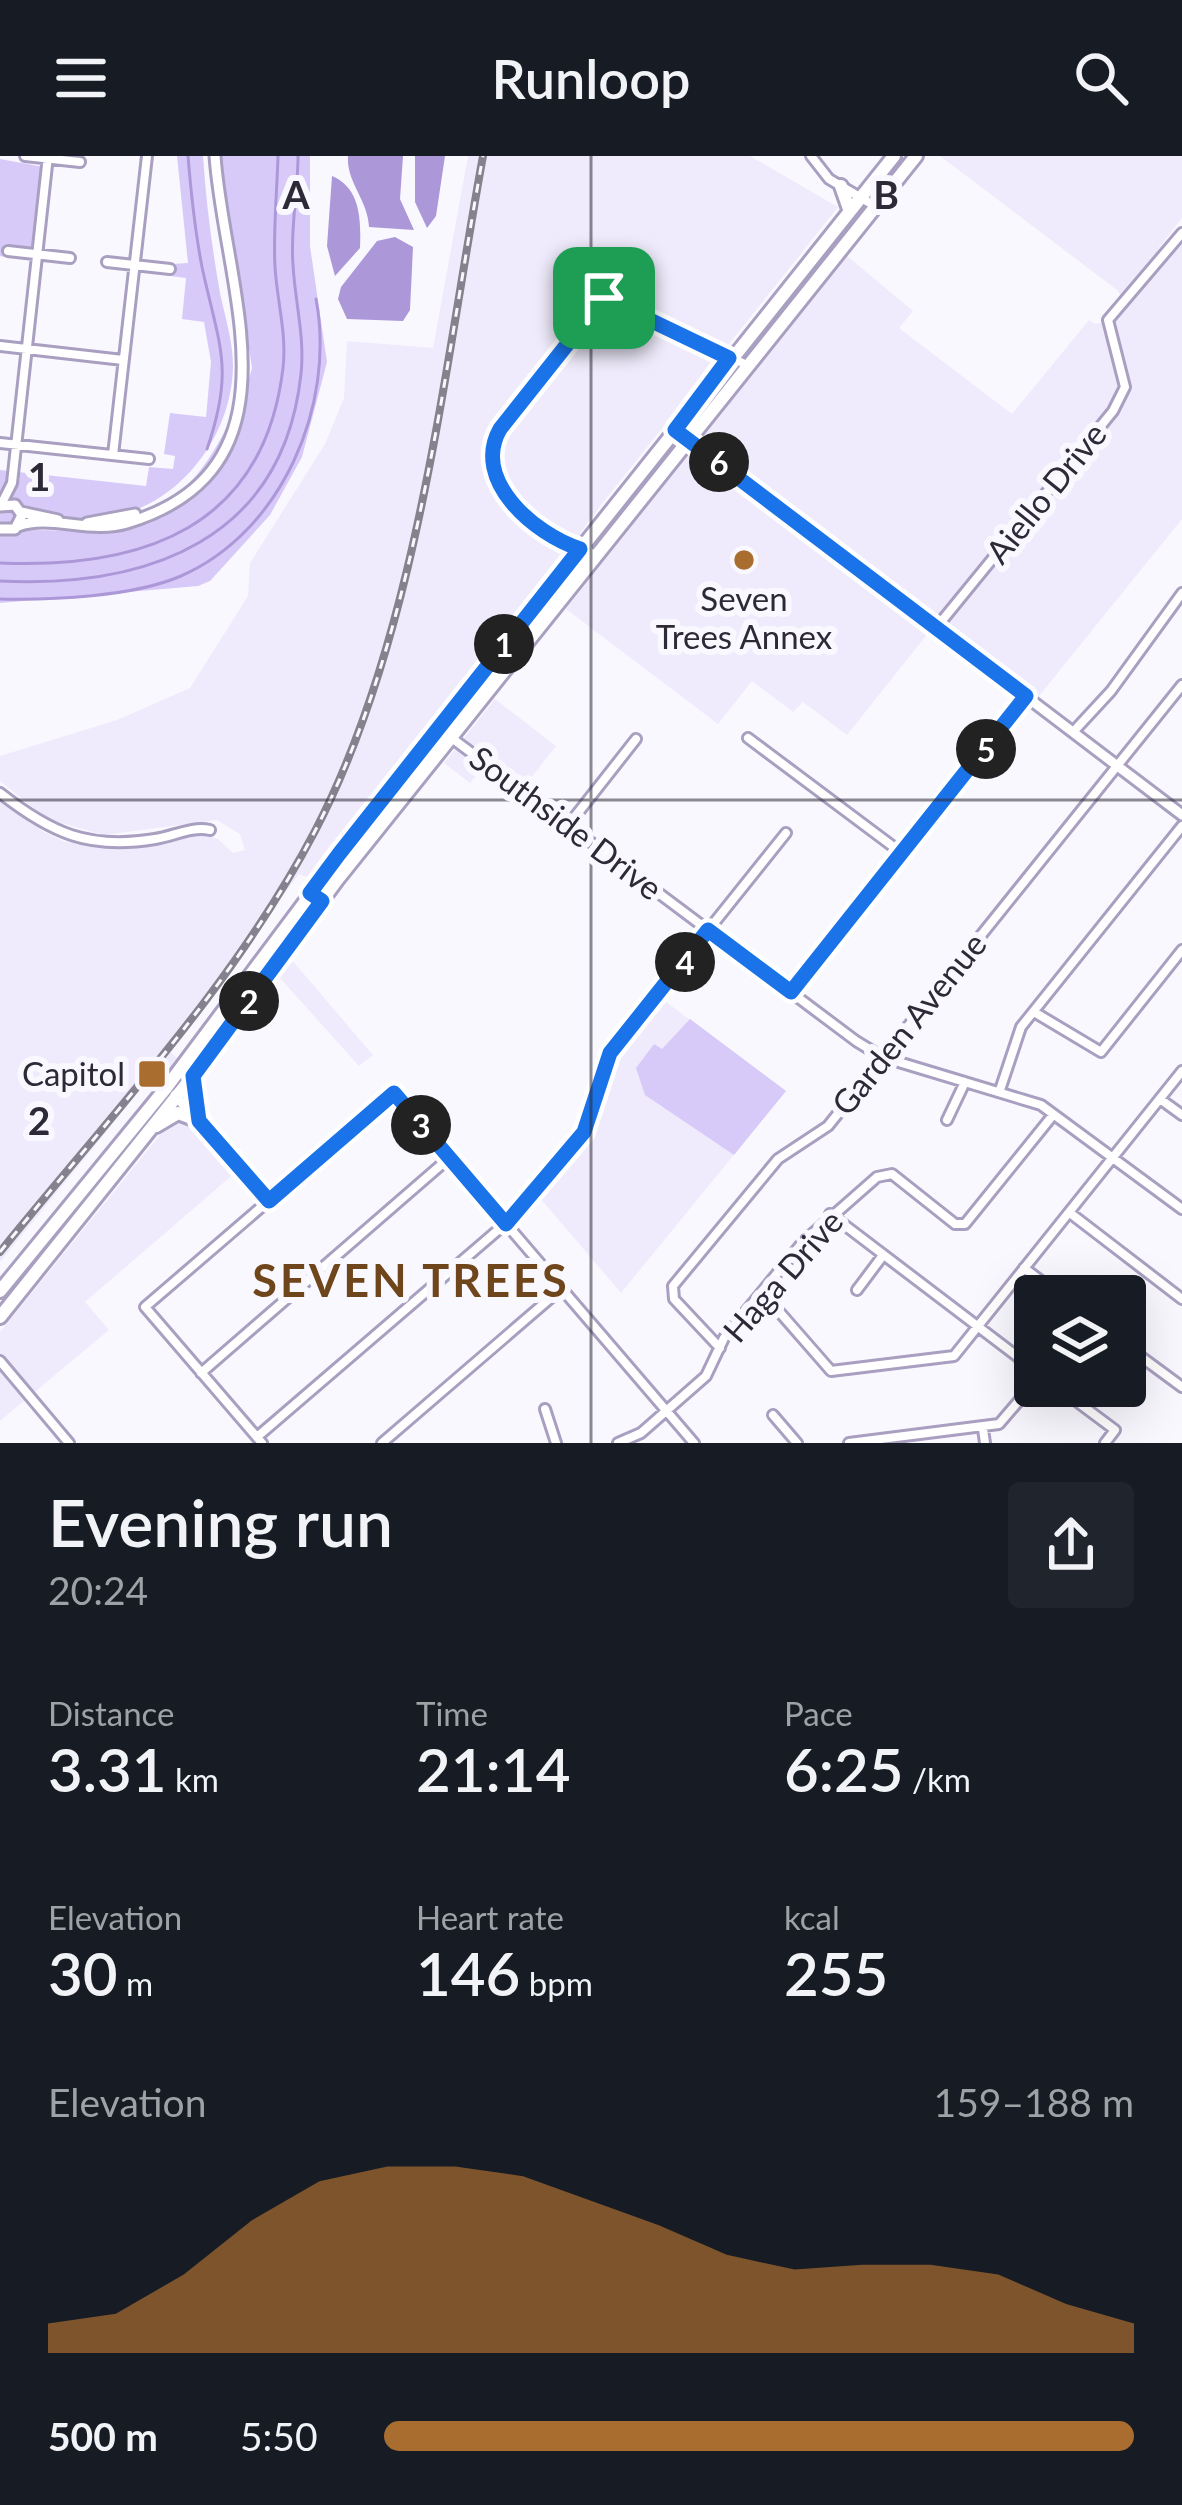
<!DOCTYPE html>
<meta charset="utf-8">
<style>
body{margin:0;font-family:Lato,sans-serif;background:#20242c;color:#f1f3f6;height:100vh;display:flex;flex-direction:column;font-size:45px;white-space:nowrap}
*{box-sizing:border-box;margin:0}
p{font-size:39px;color:#9ea1a6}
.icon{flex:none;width:66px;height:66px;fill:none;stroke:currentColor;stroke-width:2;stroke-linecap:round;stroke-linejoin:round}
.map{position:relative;height:1287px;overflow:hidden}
.side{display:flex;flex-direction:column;background:#171b24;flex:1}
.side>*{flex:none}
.buttons{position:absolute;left:1014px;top:1119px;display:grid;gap:24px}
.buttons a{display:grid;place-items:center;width:132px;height:132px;border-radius:12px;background:#171b24;box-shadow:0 12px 48px #0002;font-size:60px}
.pin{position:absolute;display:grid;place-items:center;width:102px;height:102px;color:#fff;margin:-51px;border-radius:24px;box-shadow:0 6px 18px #0006}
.km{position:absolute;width:60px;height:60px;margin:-30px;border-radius:50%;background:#222;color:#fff;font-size:33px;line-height:60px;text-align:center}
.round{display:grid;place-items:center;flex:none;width:126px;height:126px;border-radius:12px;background:#20242c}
.summary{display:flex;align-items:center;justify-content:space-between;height:204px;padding:0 48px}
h1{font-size:66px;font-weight:600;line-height:90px}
.metrics{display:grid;grid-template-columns:repeat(3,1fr);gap:18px;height:204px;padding:12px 48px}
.metrics div{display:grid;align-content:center}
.metrics b{font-size:60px;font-weight:600}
.metrics small{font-size:33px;font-weight:400}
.metrics p{font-size:33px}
.chart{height:336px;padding:24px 48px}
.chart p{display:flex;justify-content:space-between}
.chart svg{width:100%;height:216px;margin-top:12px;fill:#a96d2f;opacity:.7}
ul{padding:0 48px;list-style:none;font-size:39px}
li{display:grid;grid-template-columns:192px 144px 1fr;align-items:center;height:90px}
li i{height:30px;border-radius:15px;background:#a96d2f}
header{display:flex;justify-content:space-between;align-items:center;height:156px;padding:0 48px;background:#171b24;font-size:54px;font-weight:600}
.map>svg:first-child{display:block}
.built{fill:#efebfc}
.green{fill:#d8caf8}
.water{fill:#ac97d9}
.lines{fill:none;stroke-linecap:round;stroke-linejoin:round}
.stream{stroke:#ac97d9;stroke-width:3}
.minor-casing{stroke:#a99fc0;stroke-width:14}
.tertiary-casing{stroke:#a99fc0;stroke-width:15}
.primary-casing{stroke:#a99fc0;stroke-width:18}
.minor{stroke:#fff;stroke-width:8}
.tertiary{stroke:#fff;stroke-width:9}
.primary{stroke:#fff;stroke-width:12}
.rail-casing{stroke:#85828d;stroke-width:8}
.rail{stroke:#faf8ff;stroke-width:3;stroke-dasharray:9;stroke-linecap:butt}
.route-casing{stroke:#fff;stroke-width:24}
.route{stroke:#1a73e8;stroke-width:15}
.grid{fill:none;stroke:#2d2936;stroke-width:3;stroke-opacity:0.55}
.poi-dot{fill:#a96d2f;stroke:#faf8ff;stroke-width:4.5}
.labels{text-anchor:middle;stroke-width:12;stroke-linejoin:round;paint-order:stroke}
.street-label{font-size:33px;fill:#2d2936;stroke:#faf8ff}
.poi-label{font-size:33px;fill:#2d2936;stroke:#faf8ff}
.district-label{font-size:45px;font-weight:bold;letter-spacing:3px;fill:#6f451b;stroke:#faf8ff}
.grid-label{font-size:39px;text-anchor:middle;font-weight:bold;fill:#2d2936;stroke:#faf8ff;stroke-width:12;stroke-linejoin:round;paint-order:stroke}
</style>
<header><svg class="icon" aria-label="menu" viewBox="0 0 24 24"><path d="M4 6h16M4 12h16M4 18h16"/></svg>Runloop<svg class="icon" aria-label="search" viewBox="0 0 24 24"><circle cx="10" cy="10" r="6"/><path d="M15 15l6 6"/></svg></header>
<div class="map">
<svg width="1182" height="1287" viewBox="0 0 1182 1287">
<rect width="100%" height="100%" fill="#faf8ff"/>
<path class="built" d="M468,0H750L838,51L601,349L463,537L383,624L309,722L299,718L169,895L178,903L163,922L155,916L0,1106V641L42,675L65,686L112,692L203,678L218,683L233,697L245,694L240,678L217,664L104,679L47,663L0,625V600L117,564L190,532L248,440L250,407L325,288L344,242L347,185L433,192Z
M940,0H1182V62L1158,93L1166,99L1182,86V363L1039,540L881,422L873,432L929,476L847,579L803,546L793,556L752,525L718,568L566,453L686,301L695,299L745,336L755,325L700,284L847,100L913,155L899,172L1012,258L1089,164L1095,168L1117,164L1126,148L1117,134Z
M495,543L556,590L527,627L493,600L470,627L444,607Z
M291,803L373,899L359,910L279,821Z
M662,843L786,935L621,1137L540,1042L589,982L620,896Z
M173,963H188L235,1017L85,1146L109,1174L0,1265V1176Z"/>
<path class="green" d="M177,0H203C206,46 212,92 220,137C225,161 233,185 233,210C232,278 183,344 119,359C91,365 63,361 36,359L35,363C154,378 198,344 242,237C214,346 139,376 35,365L33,374L100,375L148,363L190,338L230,291L252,212L220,0H310V90L327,206L302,301L270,359L210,425L198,430L0,447V314L146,330L149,311L173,313L175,300L164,298L170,257L206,261L211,206L204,166L182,163L186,122L170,120L171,108L188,107Z
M0,3L44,11L35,90L29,95L6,91L5,101L0,100Z
M690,863L786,935L734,999L645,939L636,912L654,888L662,893Z"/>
<path class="water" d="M348,0H403L400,43L414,74L369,71C368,44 346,26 348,0Z
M415,0H445L436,60L427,72L415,46Z
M332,20C361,32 361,65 360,92L335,120L327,90Z
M395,81L413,91L410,154L403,165L347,163L338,143L341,131L377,85Z"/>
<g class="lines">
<path class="stream" d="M188,0C191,37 195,75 202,111C219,190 235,212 207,293
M0,407C143,413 264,372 283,212C287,178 277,145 275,111C273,74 277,37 278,0
M0,425C147,432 283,385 301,218C305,181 295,146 293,109C290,73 298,37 298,0
M0,443C53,444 132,441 181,420C282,376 336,249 316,143"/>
<defs>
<path id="minor" d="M25,0L80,6
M811,0L829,23L875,50
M8,95L70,102
M107,106L170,113
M567,124L747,209
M0,190L123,204
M0,287L149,303
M113,299L147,0
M1,349L12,327L48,0
M594,398C547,381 467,332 501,273L605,143
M936,472L1113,255L1125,231L1108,164L1182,77
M1074,575L1111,535L1182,437
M449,580L856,885L882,901L1041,949L1182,1053
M748,582L903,698
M0,637C51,677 88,694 155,683C174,680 192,670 210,674
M570,667L636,583
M791,835L1026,540
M1034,856L1101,896L1182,794
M1000,934L1021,871L1182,670
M1160,943L1182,959
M947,964L965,926
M1070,1057L1182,1143
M830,1058L1035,1214
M1024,1112L1061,1140
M857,1134L881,1102
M762,1136L831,1215L954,1200L1182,915
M1125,1189L1182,1231
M720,1192L674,1143L673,1130L778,1003L828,970L1182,529
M0,1205L69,1287
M201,1217L449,1002
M1056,1230L1115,1274L1105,1287
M545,1253L556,1287
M773,1259L797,1287
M983,1273L985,1287
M257,1281L505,1068L587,970L610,897L786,677
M262,1287L145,1151L394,937L694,1287
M382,1287L561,1133
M618,1287L641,1277L706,1220L724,1182L803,1086L877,1021L892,1018L955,1068H965L1053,959
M849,1287L999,1268L1035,1226"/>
<path id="tertiary" d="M675,274L1182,659
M0,350L15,349L22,359L15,373H0
M21,356L58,364
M87,367L135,358
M18,370C50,358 91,378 127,367C308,312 224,132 215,0
M175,939L269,1045"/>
<path id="primary" d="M841,30L849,53
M193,920L199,964
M156,970L178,957L199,965
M0,1135L166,932L391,631L894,0
M0,1161L193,920L337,724L916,0"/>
</defs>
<use href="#minor" class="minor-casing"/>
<use href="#tertiary" class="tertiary-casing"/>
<use href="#primary" class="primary-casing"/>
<use href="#minor" class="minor"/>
<use href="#tertiary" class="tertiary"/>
<use href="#primary" class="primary"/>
<defs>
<path id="rail" d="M0,1096C109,961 234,830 315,675C417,479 443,218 483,0"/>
</defs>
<use href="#rail" class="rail-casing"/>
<use href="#rail" class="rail"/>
</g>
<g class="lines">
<defs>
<path id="route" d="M604,142L729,202L675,274L1026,540L791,836L708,774L610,897L584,976L506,1068L394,937L269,1045L199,965L193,920L322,745L310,737L339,698L580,393C534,378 471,324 500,273Z"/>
</defs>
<use href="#route" class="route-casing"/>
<use href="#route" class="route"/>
</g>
<path class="grid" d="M591,0V1287M0,644H1182"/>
<g class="poi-dot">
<circle cx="744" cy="404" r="12"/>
<rect x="137" y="903" width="30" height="30" rx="6"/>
</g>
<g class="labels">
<g class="street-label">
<text transform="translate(1046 337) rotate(-51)" y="12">Aiello Drive</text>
<text transform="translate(566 667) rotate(37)" y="12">Southside Drive</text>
<text transform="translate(909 868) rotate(-51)" y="12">Garden Avenue</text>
<text transform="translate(783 1120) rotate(-49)" y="12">Haga Drive</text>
</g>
<g class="poi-label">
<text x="744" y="455">Seven<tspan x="744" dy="38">Trees Annex</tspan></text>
<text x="125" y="930" text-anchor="end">Capitol</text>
</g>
<g class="district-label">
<text x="411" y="1141">SEVEN TREES</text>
</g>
</g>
<g class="grid-label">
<text x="296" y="53">A</text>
<text x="886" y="53">B</text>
<text x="39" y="335">1</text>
<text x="39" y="979">2</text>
</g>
</svg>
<div class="buttons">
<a><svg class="icon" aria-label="layers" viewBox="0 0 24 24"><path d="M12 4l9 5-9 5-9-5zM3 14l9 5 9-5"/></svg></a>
</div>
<div class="pin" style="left:604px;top:142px;background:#1e9e55"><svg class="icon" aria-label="arrive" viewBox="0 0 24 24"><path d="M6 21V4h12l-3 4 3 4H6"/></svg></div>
<b class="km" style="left:504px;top:488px">1</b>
<b class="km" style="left:249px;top:845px">2</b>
<b class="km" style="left:421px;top:969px">3</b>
<b class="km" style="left:685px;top:806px">4</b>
<b class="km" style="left:986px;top:593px">5</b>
<b class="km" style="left:719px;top:306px">6</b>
</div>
<section class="side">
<div class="summary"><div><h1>Evening run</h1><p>20:24</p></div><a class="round"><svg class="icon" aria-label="share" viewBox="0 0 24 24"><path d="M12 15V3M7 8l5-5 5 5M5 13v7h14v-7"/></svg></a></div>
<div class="metrics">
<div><p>Distance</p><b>3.31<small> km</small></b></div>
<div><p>Time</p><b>21:14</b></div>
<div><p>Pace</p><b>6:25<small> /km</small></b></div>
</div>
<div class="metrics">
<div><p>Elevation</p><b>30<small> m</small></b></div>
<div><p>Heart rate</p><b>146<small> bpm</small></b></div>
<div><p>kcal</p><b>255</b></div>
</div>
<div class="chart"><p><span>Elevation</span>159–188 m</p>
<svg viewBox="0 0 160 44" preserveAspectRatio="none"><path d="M0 44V38L10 36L20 28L30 17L40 9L50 6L60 6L70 8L80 13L90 18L100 24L110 27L120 26L130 26L140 28L150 34L160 38V44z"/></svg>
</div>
<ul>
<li><b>500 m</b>5:50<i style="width:100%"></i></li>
</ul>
</section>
